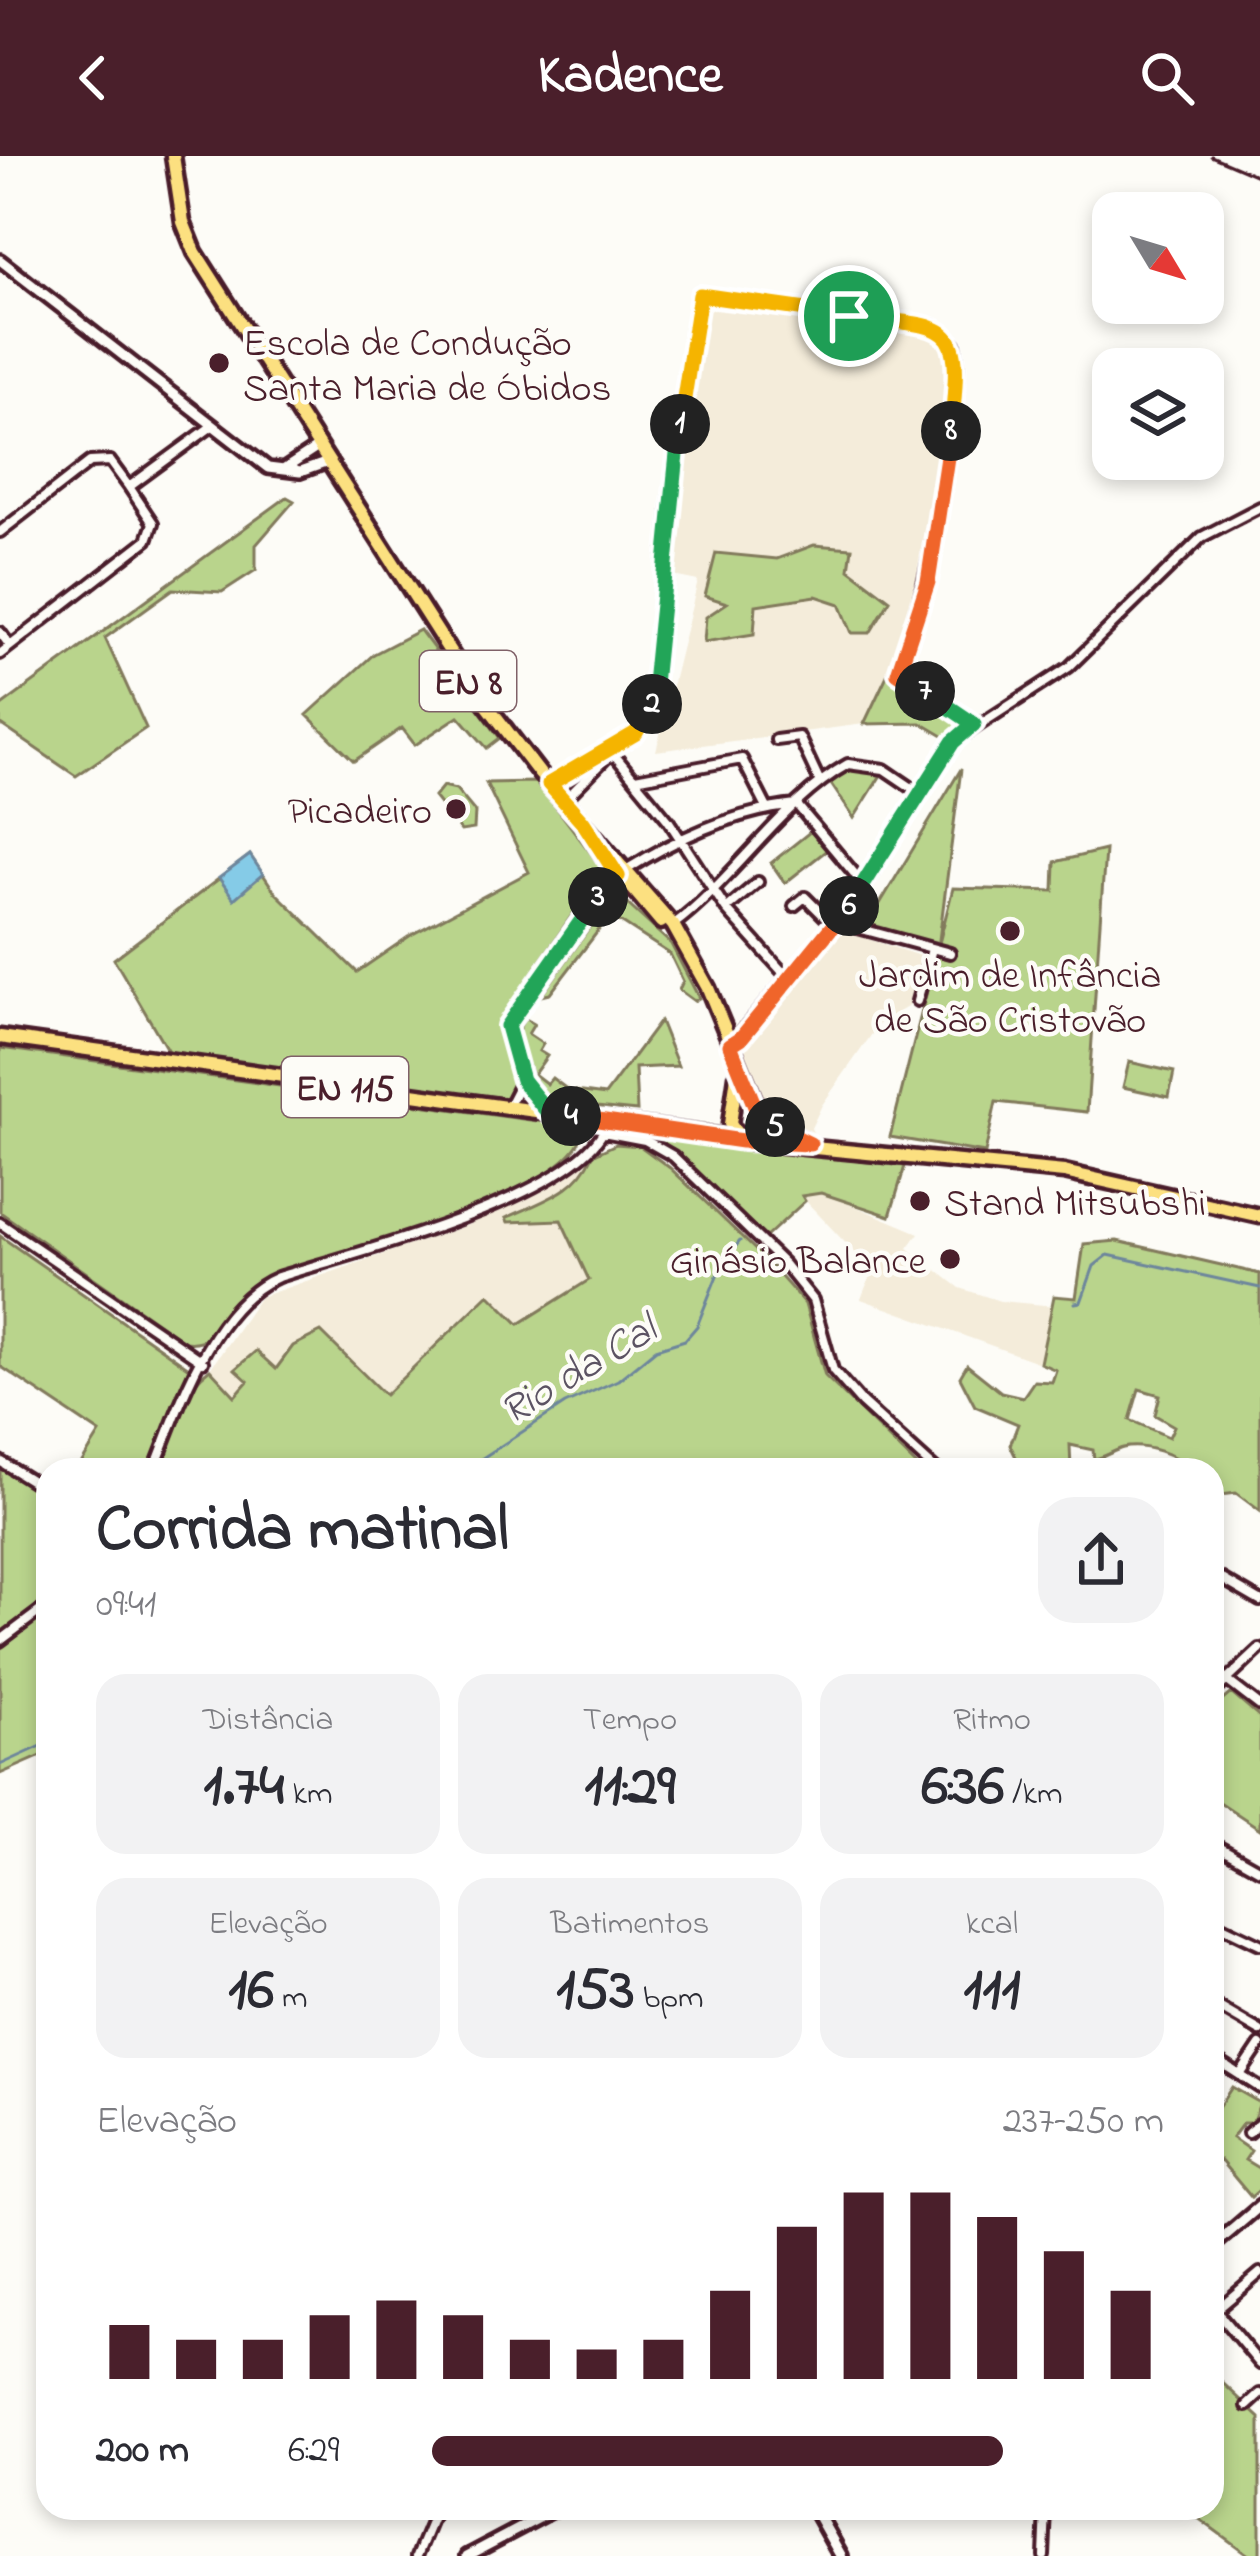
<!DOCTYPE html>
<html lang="pt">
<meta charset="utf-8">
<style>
body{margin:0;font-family:"Indie Flower",sans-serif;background:#f2f2f3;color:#2b2b33;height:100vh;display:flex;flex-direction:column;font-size:45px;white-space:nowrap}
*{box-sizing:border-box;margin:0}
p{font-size:39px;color:#7c7c81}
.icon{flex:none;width:66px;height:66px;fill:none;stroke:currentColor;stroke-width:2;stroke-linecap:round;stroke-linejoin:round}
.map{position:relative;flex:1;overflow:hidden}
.details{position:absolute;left:36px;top:1302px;width:1188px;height:1062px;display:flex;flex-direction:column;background:#fff;border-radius:36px;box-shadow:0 6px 18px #0003}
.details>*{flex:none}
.needle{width:78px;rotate:128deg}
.tools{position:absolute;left:1092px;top:36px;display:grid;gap:24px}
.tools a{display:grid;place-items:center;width:132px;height:132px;border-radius:24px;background:#fff;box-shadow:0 6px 18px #0003;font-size:60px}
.pin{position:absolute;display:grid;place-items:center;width:102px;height:102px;color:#fff;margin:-51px;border:6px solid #fff;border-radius:50%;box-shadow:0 3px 12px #0007}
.km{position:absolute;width:60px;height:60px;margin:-30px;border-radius:50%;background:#222;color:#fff;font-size:33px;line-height:60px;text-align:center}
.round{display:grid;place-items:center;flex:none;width:126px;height:126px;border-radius:36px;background:#f2f2f3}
.headline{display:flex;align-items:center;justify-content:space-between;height:204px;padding:0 60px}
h1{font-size:66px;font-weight:700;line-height:90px}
.stats{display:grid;grid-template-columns:repeat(3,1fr);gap:18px;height:204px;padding:12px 60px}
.stats div{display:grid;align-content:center;border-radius:30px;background:#f2f2f3;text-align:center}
.stats b{font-size:60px;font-weight:700}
.stats small{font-size:33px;font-weight:400}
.stats p{font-size:33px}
.chart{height:336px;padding:24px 60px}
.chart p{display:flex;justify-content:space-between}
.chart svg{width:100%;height:216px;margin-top:12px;stroke:#4a1f2b;stroke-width:6}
ul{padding:0 60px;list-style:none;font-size:39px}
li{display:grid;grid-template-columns:192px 144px 1fr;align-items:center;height:90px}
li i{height:30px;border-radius:15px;background:#4a1f2b}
header{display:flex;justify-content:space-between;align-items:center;height:156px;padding:0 60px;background:#4a1f2b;color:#fff;font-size:54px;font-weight:700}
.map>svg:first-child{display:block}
.built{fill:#f4ecda}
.green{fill:#b9d48c;stroke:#827a5c;stroke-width:3;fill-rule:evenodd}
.water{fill:#85cbe7;stroke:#6d869c;stroke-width:3}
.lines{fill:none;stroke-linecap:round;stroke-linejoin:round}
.stream{stroke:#6d869c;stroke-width:3}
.minor-casing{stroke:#4a1f2b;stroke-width:16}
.tertiary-casing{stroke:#4a1f2b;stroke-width:18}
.secondary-casing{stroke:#4a1f2b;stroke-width:20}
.primary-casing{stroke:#4a1f2b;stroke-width:21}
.minor{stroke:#fdfcf7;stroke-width:8}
.tertiary{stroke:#fdfcf7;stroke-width:9}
.secondary{stroke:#fdfcf7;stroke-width:10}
.primary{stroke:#fce080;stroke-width:12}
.rail{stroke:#4a1f2b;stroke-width:3}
.split-1-casing{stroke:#fff;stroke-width:24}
.split-2-casing{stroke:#fff;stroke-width:24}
.split-3-casing{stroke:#fff;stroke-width:24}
.split-4-casing{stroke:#fff;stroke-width:24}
.split-5-casing{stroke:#fff;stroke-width:24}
.split-6-casing{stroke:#fff;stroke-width:24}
.split-7-casing{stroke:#fff;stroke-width:24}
.split-8-casing{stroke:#fff;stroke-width:24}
.split-9-casing{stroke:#fff;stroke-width:24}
.split-1{stroke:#f5b400;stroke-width:15}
.split-2{stroke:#22a559;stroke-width:15}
.split-3{stroke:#f5b400;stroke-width:15}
.split-4{stroke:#22a559;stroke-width:15}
.split-5{stroke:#f0652b;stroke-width:15}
.split-6{stroke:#f0652b;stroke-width:15}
.split-7{stroke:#22a559;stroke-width:15}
.split-8{stroke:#f0652b;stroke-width:15}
.split-9{stroke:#f5b400;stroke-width:15}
.poi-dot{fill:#4a1f2b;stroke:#fdfcf7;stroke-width:4.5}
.labels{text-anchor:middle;stroke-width:9;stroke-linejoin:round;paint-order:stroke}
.shield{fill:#fdfcf7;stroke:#806168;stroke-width:3}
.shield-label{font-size:36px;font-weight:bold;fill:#4a1f2b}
.poi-label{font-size:39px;fill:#4a1f2b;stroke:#fdfcf7;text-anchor:start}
.water-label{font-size:42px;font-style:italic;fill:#5c5363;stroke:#fdfcf7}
</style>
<header><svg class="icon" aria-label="back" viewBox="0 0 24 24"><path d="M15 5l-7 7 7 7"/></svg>Kadence<svg class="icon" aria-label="search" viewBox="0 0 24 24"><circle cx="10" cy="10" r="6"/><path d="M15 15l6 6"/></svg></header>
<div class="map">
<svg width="1260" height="2400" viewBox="0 0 1260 2400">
<rect width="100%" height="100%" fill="#fdfcf7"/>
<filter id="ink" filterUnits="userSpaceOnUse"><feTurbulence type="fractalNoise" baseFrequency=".00833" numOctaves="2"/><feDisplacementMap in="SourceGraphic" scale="24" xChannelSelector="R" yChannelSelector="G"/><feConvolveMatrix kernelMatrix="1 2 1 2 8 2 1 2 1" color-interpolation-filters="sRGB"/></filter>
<g filter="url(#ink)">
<path class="built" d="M705,153L929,177L947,193L945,251L921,425L895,509L864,568L656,595L698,425L668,419Z
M841,774L929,803L917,845L879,868L822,949L811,972L814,979L767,956L742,902L752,878Z
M593,999L583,1021L609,1135L399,1277L251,1259L210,1213L260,1141L468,1069Z
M821,1036L919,1077L908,1092L960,1132L1000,1145L1055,1150L1040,1207L861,1143L872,1115L801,1040Z"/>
<path class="green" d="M287,341L294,345L256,389V414L222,436L173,433L105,482L146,572L76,620L0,568V551Z
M814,389L852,392L849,413L890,444L870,477H852L840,448L816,440L756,449L754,478L704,486L706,461L727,447L705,440L716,397L777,403Z
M420,474L500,582L487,592L459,560L415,589L402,572L354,605L307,559L374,498Z
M890,513L898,517L974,569L953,586L921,567L864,568Z
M852,613L881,619L854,662L829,625Z
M961,613L938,792L866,771Z
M537,626L603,713L517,840L507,870L522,924L507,949L172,902L114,803L250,699L275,736L357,816L411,779L529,716L486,627Z
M443,630L456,633L475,656L474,673L461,675L434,641Z
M811,675L827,694L785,727L771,707Z
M1105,694L1087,956L996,946L985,997L890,981L953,732L1054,735L1055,706Z
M622,743L671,788L699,842L694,845L679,834L683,825L670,798L616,763L601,771L550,838L541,840L608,746Z
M524,862L534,868L528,878L543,888L539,895L547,900L534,918L547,928L552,922L568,934L605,939L660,865L678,910L635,912L637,955L555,947C533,930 524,903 517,877Z
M0,892L575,970L581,982C557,1041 339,1098 276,1119C239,1131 226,1192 185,1186L0,1056Z
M1129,906L1174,916L1169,941L1123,931Z
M616,971L713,989L905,1010L890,1060L821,1037L802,1040L805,1045L766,1081L661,986Z
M616,988L640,990L670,1012L767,1105L805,1148L825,1220L921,1314H156C170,1279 178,1236 210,1213L235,1240L248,1225L235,1213L256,1195L276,1213L293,1190L321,1176L385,1239L489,1138L519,1168L589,1124L561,1064L508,1066L506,1062C542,1045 576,1037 593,999Z
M0,1080L189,1212L147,1314H77L100,1277L0,1210Z
M1117,1085L1260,1118V1355L1236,1337L1221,1339L1212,1328V1314H1190C1178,1298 1144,1287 1123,1292C1112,1295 1106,1301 1094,1303L1093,1294L1070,1289L1071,1314H1008L1016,1301L1010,1289L1018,1268L975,1250L960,1221L967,1209L1001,1236L1023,1241L1034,1225L1052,1226L1056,1214L1040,1207L1054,1140L1076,1142L1084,1088ZM1139,1233L1160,1239L1155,1259L1174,1270L1169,1281L1130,1264Z
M0,1308L48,1337V1446L0,1483Z
M48,1452V1597L0,1618V1488Z
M1231,1537L1260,1562V1673L1212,1641V1553Z
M1232,1931L1260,1947L1252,1967H1243L1232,1982L1251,1995L1245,2004L1260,2013V2033L1251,2041L1220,2004L1212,2010V1961Z
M1212,2217L1260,2262V2400H1250L1194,2359L1197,2352H1212V2326L1219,2313L1212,2308Z"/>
<path class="water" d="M250,699L263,718L234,743L219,722Z"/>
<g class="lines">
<path class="stream" d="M1075,1147L1081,1146L1094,1110L1108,1099L1260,1132
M464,1314L565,1248L618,1224L656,1193L685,1184L697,1170L722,1107L740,1085
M0,1609L48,1587"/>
<defs>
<path id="minor" d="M0,376L90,306L110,305L129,331L212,270
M0,476L10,490
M0,498L147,384L153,367L129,331
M776,584L799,581L820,626
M612,596L668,664L726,753L788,822
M635,623L742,603L767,652
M549,628C590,607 630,592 652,549L669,353L700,139L933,170L955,188L958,211C946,320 932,413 898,517L974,569
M564,645L609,599
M797,649L864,729
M626,714C677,682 735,655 796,649
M794,750L805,741L833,769
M726,753L758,726
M836,766L950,797
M673,769C735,723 782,645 848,608L884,613L921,638
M917,845L932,793
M731,888L859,737L953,586L1069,511L1202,381L1260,351
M507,953L522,924
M547,956L522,924L507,870L608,724L618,720
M603,976L645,984L673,1000L784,1108L813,1144L833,1214L862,1247L936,1314
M0,1067L203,1206
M0,1305L48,1335
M154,1314C179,1251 211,1149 278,1121C354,1097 564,1044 603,976
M1212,1417L1260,1445
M0,1485L48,1449
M1212,1513L1260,1550
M1212,1538L1260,1493
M1212,1687L1260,1714
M1212,1765L1260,1788
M1212,1847L1260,1875
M1212,1901L1260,1932
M1240,1919L1260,1889
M1248,1977L1260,1967
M1216,2155L1260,2208
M1213,2157L1260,2117
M1247,2250L1260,2238
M417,2400L437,2352
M1044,2400L1046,2352"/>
<path id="tertiary" d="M0,104L268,312L300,316L328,306
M283,314L318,291
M1212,2091L1260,2050
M467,2400L558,2352"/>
<path id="secondary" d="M814,2352L841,2400"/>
<path id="primary" d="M173,0L183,66L195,96L470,527L540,618L673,769L708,832L762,963L759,978L751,984
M601,695L661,766
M0,881L738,983
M737,920L730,968L742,985L1064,1016L1260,1060
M762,963L804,985"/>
</defs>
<use href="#minor" class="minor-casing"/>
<use href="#tertiary" class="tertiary-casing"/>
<use href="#secondary" class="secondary-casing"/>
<use href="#primary" class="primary-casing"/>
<use href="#minor" class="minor"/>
<use href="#tertiary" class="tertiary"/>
<use href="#secondary" class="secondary"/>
<use href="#primary" class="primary"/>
<path class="rail" d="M1211,0L1260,21"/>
</g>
</g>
<g class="lines" filter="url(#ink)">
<defs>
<path id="split-1" d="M680,268L700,139L849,160"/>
<path id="split-2" d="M652,548L680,268"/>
<path id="split-3" d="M598,741L618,720L583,666L549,628L636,577L652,548"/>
<path id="split-4" d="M571,960L549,958L522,924L507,870L598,741"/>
<path id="split-5" d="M571,960L742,985L810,988L775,971"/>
<path id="split-6" d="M775,971L758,958L730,889L741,882L849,750"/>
<path id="split-7" d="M849,750L953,586L974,568L925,535"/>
<path id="split-8" d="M925,535L898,517L928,426L951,275"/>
<path id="split-9" d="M849,160C957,172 963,162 951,275"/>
</defs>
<use href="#split-1" class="split-1-casing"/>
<use href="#split-2" class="split-2-casing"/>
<use href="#split-3" class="split-3-casing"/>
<use href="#split-4" class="split-4-casing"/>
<use href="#split-5" class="split-5-casing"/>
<use href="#split-6" class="split-6-casing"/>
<use href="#split-7" class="split-7-casing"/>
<use href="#split-8" class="split-8-casing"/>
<use href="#split-9" class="split-9-casing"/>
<use href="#split-1" class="split-1"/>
<use href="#split-2" class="split-2"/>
<use href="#split-3" class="split-3"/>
<use href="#split-4" class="split-4"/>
<use href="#split-5" class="split-5"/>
<use href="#split-6" class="split-6"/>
<use href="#split-7" class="split-7"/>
<use href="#split-8" class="split-8"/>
<use href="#split-9" class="split-9"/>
</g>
<g class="poi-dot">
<circle cx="219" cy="207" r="12"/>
<circle cx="456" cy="653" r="12"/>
<circle cx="1010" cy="775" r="12"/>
<circle cx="920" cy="1045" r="12"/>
<circle cx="950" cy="1103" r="12"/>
</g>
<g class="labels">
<g class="shield">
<rect x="420" y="495" width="96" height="60" rx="9"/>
<rect x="282" y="901" width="126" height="60" rx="9"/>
</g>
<g class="shield-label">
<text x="468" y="538">EN 8</text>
<text x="345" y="944">EN 115</text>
</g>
<g class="poi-label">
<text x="243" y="199">Escola de Condução<tspan x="243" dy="45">Santa Maria de Óbidos</tspan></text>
<text x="432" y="667" text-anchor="end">Picadeiro</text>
<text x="1010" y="831" text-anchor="middle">Jardim de Infância<tspan x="1010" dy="45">de São Cristovão</tspan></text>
<text x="944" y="1059">Stand Mitsubshi</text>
<text x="926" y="1117" text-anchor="end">Ginásio Balance</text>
</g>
<g class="water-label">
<text transform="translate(577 1212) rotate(-31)" y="15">Rio da Cal</text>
</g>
</g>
</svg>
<div class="tools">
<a><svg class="needle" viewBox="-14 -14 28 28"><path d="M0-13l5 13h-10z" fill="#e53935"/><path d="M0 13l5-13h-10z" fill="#7c7c81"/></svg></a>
<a><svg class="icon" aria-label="layers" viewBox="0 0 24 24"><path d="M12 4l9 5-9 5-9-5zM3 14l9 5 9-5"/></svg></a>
</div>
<div class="pin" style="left:849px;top:160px;background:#1e9e55"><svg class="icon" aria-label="arrive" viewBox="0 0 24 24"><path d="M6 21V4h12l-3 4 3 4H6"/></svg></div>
<b class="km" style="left:680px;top:268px">1</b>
<b class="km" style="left:652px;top:548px">2</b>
<b class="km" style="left:598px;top:741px">3</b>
<b class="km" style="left:571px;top:960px">4</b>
<b class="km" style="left:775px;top:971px">5</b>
<b class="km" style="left:849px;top:750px">6</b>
<b class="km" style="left:925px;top:535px">7</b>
<b class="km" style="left:951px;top:275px">8</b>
<section class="details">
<div class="headline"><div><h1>Corrida matinal</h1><p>09:41</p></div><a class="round"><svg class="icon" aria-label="share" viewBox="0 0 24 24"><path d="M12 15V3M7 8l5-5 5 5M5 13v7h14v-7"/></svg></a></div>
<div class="stats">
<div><p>Distância</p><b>1.74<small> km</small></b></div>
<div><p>Tempo</p><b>11:29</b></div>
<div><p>Ritmo</p><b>6:36<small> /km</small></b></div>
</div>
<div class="stats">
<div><p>Elevação</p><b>16<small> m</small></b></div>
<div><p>Batimentos</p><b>153<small> bpm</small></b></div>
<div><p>kcal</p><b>111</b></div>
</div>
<div class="chart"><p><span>Elevação</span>237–250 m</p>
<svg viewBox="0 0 160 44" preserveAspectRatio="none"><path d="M5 44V33M15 44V36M25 44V36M35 44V31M45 44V28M55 44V31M65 44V36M75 44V38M85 44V36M95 44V26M105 44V13M115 44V6M125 44V6M135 44V11M145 44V18M155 44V26"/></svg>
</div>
<ul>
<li><b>200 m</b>6:29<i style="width:78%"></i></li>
</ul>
</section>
</div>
